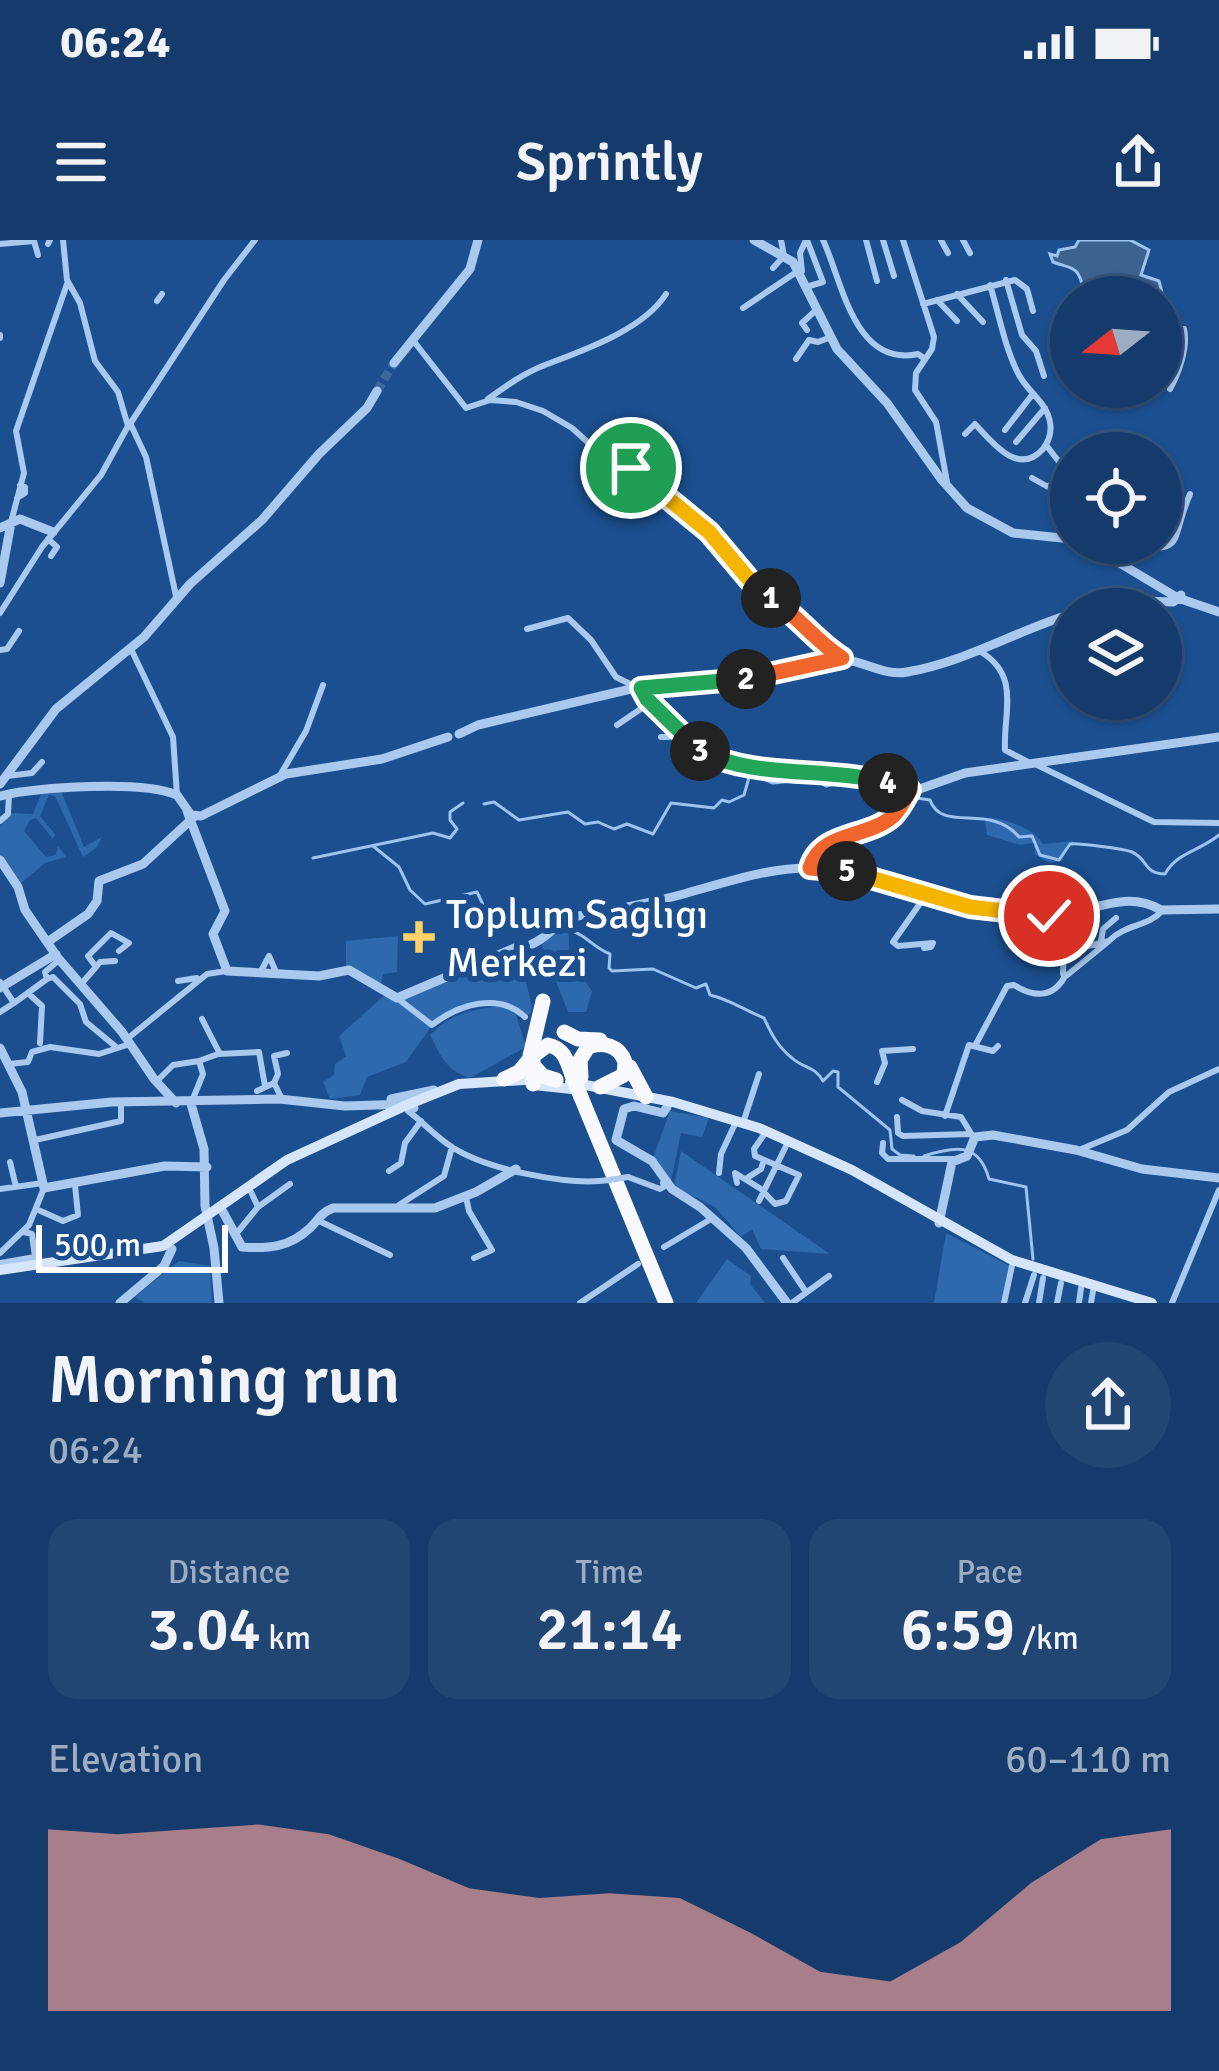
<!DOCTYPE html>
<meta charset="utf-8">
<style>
body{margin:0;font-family:Signika,sans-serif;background:#214673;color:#f1f3f6;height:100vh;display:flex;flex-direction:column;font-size:45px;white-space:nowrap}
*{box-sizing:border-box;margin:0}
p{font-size:39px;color:#9dadc1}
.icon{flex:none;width:66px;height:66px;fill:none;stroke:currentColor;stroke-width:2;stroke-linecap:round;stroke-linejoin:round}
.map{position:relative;height:1063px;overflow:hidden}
.panel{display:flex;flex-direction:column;background:#143b6b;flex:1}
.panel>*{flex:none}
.needle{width:78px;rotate:253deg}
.controls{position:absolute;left:1050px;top:36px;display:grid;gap:24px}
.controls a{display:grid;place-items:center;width:132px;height:132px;border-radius:50%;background:#143b6b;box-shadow:0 3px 9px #0004,0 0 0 3px #33557e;font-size:60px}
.scale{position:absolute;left:36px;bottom:30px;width:192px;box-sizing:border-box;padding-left:12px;border:6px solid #fff;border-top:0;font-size:33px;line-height:42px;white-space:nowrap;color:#fff;-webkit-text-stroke:9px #1b4f8f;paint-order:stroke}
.pin{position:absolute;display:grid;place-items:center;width:102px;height:102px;color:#fff;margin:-51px;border:6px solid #fff;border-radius:50%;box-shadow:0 3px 12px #0007}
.km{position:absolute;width:60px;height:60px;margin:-30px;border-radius:50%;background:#222;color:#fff;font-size:33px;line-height:60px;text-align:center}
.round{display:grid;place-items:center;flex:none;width:126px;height:126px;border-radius:63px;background:#214673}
.head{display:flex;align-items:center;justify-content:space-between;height:204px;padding:0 48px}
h1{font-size:66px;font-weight:600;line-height:90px}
.metrics{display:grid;grid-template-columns:repeat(3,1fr);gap:18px;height:204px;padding:12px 48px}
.metrics div{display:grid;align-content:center;border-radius:30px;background:#214673;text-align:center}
.metrics b{font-size:60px;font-weight:600}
.metrics small{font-size:33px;font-weight:400}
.metrics p{font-size:33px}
.chart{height:336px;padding:24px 48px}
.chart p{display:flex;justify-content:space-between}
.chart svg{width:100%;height:216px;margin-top:12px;fill:#e69b98;opacity:.7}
.status{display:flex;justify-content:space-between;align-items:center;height:84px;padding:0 60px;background:#143b6b;direction:ltr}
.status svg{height:33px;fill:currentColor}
header{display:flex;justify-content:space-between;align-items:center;height:156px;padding:0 48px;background:#143b6b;font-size:54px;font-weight:600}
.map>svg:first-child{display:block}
.green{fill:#2e69ad}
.water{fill:#3c6290;stroke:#9cc4f0;stroke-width:3}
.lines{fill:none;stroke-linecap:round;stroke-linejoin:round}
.stream{stroke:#9cc4f0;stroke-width:3}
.tertiary-tunnel{stroke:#3d69a0;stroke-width:9;stroke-dasharray:9 4.5;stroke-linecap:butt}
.minor{stroke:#a9c9ee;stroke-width:6}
.tertiary{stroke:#a9c9ee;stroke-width:9}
.secondary{stroke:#d6e6fa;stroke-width:10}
.trunk{stroke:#f8faff;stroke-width:15}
.minor-bridge{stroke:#a9c9ee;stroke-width:6}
.trunk-bridge{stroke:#f8faff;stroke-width:15}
.split-1-casing{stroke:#fff;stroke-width:24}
.split-2-casing{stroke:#fff;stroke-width:24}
.split-3-casing{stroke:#fff;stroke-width:24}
.split-4-casing{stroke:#fff;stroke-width:24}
.split-5-casing{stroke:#fff;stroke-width:24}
.split-6-casing{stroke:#fff;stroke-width:24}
.split-1{stroke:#f5b400;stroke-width:15}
.split-2{stroke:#f0652b;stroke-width:15}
.split-3{stroke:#22a559;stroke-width:15}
.split-4{stroke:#22a559;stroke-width:15}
.split-5{stroke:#f0652b;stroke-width:15}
.split-6{stroke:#f5b400;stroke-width:15}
.poi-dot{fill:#ffd166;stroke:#1b4f8f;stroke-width:4.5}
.labels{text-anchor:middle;stroke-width:12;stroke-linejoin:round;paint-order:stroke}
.poi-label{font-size:42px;fill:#fff;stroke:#1b4f8f;text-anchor:start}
</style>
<div class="status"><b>06:24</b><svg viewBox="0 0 49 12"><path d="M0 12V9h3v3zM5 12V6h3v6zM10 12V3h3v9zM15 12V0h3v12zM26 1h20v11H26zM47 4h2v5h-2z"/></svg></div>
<header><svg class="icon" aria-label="menu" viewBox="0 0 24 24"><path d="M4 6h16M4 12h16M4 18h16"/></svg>Sprintly<svg class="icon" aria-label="share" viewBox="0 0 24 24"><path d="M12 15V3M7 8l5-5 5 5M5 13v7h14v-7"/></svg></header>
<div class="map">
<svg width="1219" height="1063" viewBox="0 0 1219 1063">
<rect width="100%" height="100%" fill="#1b4f8f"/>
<path class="green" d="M61,551L84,607L102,597L97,607L83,617L55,556L49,555L40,576L55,594L53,599L36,578L30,580L24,591L46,617L56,615L58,606L66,617L45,623L19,645L0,617V586L11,573L33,574L42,552Z
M989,577C1009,581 1032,587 1043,604L1073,601V606L1067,608L1062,621L1049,623L1035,614L1034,603L1020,605L987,595L985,581Z
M553,693H569L568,739L582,737L592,751L586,772H568L541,703Z
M398,696L397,732L383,734L381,745L346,727V701Z
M517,709L532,765L531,773L525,777L489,761L434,783L402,758Z
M386,754L431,787L406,822L367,837L360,855L330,859L323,842L334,835L335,824L346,816L339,796Z
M501,766L516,774L526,807L470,838C446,830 441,817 430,795C452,773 470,770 501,766Z
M670,871L709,878L702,897L681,893L670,946L652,921Z
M681,911L830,1014L761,1009L752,989L741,997L715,967L674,947Z
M946,993L1010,1026L1003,1063H934Z
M727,1019L751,1036L750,1044L765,1063H696Z
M179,1021L210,1026L212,1063H145L135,1057Z"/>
<path class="water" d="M1079,0H1130L1149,10L1141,35L1159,41L1169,79L1181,87L1182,105L1176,136L1161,137V57H1071V60L1068,57L1083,49C1079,25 1071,29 1053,22L1050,14L1057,16L1059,10L1075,7Z"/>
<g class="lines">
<path class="stream" d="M897,551L903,556L930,560C942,594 990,562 1019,597L1032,596L1040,615L1059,620L1070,604C1079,603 1125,609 1132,612C1148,619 1144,634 1165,634C1177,612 1200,611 1219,595
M484,564L494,562L519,580L568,572L585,584L598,582L614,589L627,584L653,594L671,563L714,568L722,560L729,562L744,555L750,534L773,543L813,539L826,546L851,541L869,544
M373,606L399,627L410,650L425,664L477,652L486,671L495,673L500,669
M313,618L433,593L450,598L457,589L450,580V572L463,563
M522,677L552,687
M561,688C589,694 588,705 610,714L609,728L612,731L653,729L696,748L706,744L710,755C731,760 744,770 764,778C771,793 777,806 792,818C804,829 815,826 823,841L833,831L838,832V847L890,890L892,909L900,915L914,916
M924,916C955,906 979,902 989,939L1026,947L1033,1019"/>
<path class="tertiary-tunnel" d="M377,151L394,123"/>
<path class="minor" d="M823,0C842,40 854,128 918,114L925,119
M866,0L877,41
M883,0L894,36
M903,0L934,97L932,109L916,133L915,150L936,182L947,242
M941,0L948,13
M963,0L970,13
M0,4L34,1L38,15
M48,4L50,0
M773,28L784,16L781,0
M802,31L800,13L806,0
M1006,40L1022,95L1036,111L1044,136
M806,47L823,42L807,0
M957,54L983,82
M937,60L957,81
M157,61L162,54
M923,64L1015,40L1027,49L1033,71
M743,68L798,31
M807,90L802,83L815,71
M0,95V98
M412,99L466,168L490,160L516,162L543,171L572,188L593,207L658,249L708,292L758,349L791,372L818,402L842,418
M796,119L809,100L818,102L831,97
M1170,149C1179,133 1188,107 1184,89
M488,159C506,146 524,133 545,125C584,110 643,90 666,54
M130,184L224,40L255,0
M131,185L146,217L176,356
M1005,190L1032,155
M965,194L975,184C992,202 1018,237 1043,209C1049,201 1052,192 1050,182C1047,163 1028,152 1019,135C1005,109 999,74 990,45
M1016,202L1045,168
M1032,238L1048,247L1060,237V223L1046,205
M17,258L25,253V247L20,245
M11,282L24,233L16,191L67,44
M48,299L57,307L51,316
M1109,317L1121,306C1189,312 1168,306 1190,254
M0,373L42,307L101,235L128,186L118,152L95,121L80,63L67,40L63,0
M527,389L568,378L591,400L616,437L638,448L665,482
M130,407L173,497L177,555
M0,410L7,409L19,391
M981,412C1021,436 1003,473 1005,510L1028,522
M617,485L648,464
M661,497H669L677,489
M1035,524L1154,582L1219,583
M7,536L32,533L42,522
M279,537L306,491L323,445
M0,581L8,574L9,554
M810,628L819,609L888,580L910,551
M1078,689L1087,685L1082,670
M1110,700C1126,684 1148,687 1163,670
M1101,701L1103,689L1116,678
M924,708L931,707L933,703L898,706L893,702L926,655
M1063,712L1109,701L1066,736L1063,734L1064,698
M96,727L100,722L115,721
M261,731L269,716L276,732
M47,739L53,737L80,764L86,782L115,806
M178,741L197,738
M0,742L14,763L47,739L45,732L59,720
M82,743L96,727L88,716L111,693L129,703L119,711
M28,753L42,766L40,803
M397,758L432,785C459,764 499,752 525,777
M0,772L14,763
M202,779L220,814
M127,799L207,734L226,731
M976,804L1007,746L1014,745C1033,757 1053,759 1065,736
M9,824L28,822L32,812L50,807L99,814L130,804
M157,841L173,825L199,821
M877,842L885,823L882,811L913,809
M257,851L274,843
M282,859L274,843L278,834L274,816L287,813
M902,860L922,871L961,877L972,895
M192,861L203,834L199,821L218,814L259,812L265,846
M408,871C423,882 436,897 452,907C487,930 570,946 609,940
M945,876L969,805L993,811L998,806
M897,877L898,893L903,896L971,894
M743,883L759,834
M35,900L121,881V862
M883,903L882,913L888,919H956
M1079,910L1127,890L1169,852L1219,829
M10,922L16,947
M389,931L401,923L405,903L421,881
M719,933L721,914L734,886
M628,937L660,949L665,946L663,943
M747,938L761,929L764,920
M737,943L735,933L761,949L775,964L786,961L799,935L755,916L754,909L763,896
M0,949L43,943
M251,952L258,967
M466,957L469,971L492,1010L474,1018
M759,961L786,906
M399,965L444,936L452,907
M36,969L63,981L78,975L75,945
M317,980L390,1015
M24,992L32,994L35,1017
M236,994L258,967L290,944
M664,1007L711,979
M0,1013L29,985L44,948
M783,1018L806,1052
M0,1023L35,1017L36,1026
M580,1063L638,1024
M792,1063L829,1036
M1004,1063L1012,1026
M1025,1063L1034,1035
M1039,1063L1043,1038
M1057,1063L1061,1043
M1079,1063L1081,1048
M1091,1063L1093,1051
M1172,1063L1219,950"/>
<path class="tertiary" d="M754,0L793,22L837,109L887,163L941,239L967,268L1013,293L1071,299
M394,123L470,29L478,0
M0,288L20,279L53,292
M1086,303L1178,358L1219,372
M0,343L11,283
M1087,369L1142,361L1173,362L1181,355
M641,448L689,503L711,517L773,528L854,535L914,551L965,533L1219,497
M459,494L478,485L648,445L744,439L832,420C859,416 881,437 907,432C965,422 1016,391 1071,374
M0,544L56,469L144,397L190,344L262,280L319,214L367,168L377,151
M0,556C38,547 142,540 177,555L191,575L201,576L286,534L382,519L448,497
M187,571L225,671L213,694L227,731L319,736L349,730L397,758L517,707
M0,620L18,647L25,670L58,718L122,792L154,839L176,863
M49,701L88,674L97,661L99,641L143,624L194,577
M532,704C549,697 555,683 572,677C608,671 645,664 680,655C724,643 768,627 814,628C860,630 903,647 946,661C977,671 1013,675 1046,676C1085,677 1122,647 1161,670L1219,669
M0,748L56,714
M0,808L22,852L44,948L165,926L207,927
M391,859L434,850
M191,864L204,909L205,966L214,1008L219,1063
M667,867L663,873L634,866L624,869L616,900L652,921L672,949L700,967L746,1008L787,1063
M0,873L112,862L279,859L345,866L409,864L414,868
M223,972L242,1007C269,1009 290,1007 310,988C319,979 321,973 333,968H435L476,952L516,929
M939,983L952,922L967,916L975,897L993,895L1076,910L1142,929L1219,938
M120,1063L164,1026L172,1009"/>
<path class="secondary" d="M570,842L673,862L759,888L852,930L1012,1020L1152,1063
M534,845L581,850
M0,1030L163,1006L287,920L409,864L459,844L540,839"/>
<path class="trunk" d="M564,792L578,799L600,800
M530,816L543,761
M532,824L543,836L556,840
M630,827L646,857
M581,837L580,820L588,807C603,801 620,806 625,822L624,835L600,847
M504,839L519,832L528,821
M533,844V816L548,805C564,808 567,821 572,835
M581,857L666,1063"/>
<path class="minor-bridge" d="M609,940L628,937"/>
<path class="trunk-bridge" d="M572,835L581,857"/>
</g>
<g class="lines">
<defs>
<path id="split-1" d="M631,228L709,292L752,343L771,358"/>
<path id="split-2" d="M746,439L842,418C815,401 798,376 771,358"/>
<path id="split-3" d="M700,511L647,459L641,448L746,439"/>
<path id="split-4" d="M700,511C756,540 828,526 888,543"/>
<path id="split-5" d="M847,631L810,628C821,591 867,599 893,576C900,569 905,559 910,550L888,543"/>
<path id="split-6" d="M847,631L970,667L1049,676"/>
</defs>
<use href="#split-1" class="split-1-casing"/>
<use href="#split-2" class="split-2-casing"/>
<use href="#split-3" class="split-3-casing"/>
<use href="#split-4" class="split-4-casing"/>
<use href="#split-5" class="split-5-casing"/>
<use href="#split-6" class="split-6-casing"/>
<use href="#split-1" class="split-1"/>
<use href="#split-2" class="split-2"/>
<use href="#split-3" class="split-3"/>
<use href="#split-4" class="split-4"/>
<use href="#split-5" class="split-5"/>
<use href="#split-6" class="split-6"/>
</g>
<path class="poi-dot" d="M413 679h12v12h12v12h-12v12h-12v-12h-12v-12h12z"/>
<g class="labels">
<g class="poi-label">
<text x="446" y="688">Toplum Saglıgı<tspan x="446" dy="48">Merkezi</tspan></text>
</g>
</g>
</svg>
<div class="controls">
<a><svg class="needle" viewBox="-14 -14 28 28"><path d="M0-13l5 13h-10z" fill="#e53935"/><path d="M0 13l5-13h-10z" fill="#9dadc1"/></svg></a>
<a><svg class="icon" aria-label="locate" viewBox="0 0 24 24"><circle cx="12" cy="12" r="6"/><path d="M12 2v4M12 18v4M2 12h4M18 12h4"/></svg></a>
<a><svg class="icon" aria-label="layers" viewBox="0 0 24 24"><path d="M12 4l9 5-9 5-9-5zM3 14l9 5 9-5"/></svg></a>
</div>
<div class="scale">500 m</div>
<div class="pin" style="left:631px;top:228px;background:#1e9e55"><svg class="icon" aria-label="arrive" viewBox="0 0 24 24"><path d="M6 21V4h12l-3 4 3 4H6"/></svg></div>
<div class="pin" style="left:1049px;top:676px;background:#d93025"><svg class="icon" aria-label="check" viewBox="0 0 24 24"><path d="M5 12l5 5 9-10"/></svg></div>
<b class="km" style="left:771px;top:358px">1</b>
<b class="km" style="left:746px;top:439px">2</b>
<b class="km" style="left:700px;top:511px">3</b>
<b class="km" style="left:888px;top:543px">4</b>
<b class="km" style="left:847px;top:631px">5</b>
</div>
<section class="panel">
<div class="head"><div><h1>Morning run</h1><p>06:24</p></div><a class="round"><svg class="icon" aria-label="share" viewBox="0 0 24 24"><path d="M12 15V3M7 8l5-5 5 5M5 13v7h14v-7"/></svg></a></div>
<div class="metrics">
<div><p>Distance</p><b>3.04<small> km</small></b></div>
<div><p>Time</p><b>21:14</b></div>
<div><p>Pace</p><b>6:59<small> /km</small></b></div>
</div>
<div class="chart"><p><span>Elevation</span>60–110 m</p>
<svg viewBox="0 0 160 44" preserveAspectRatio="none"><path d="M0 44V7L10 8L20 7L30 6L40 8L50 13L60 19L70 21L80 20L90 21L100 28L110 36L120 38L130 30L140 18L150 9L160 7V44z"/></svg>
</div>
</section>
